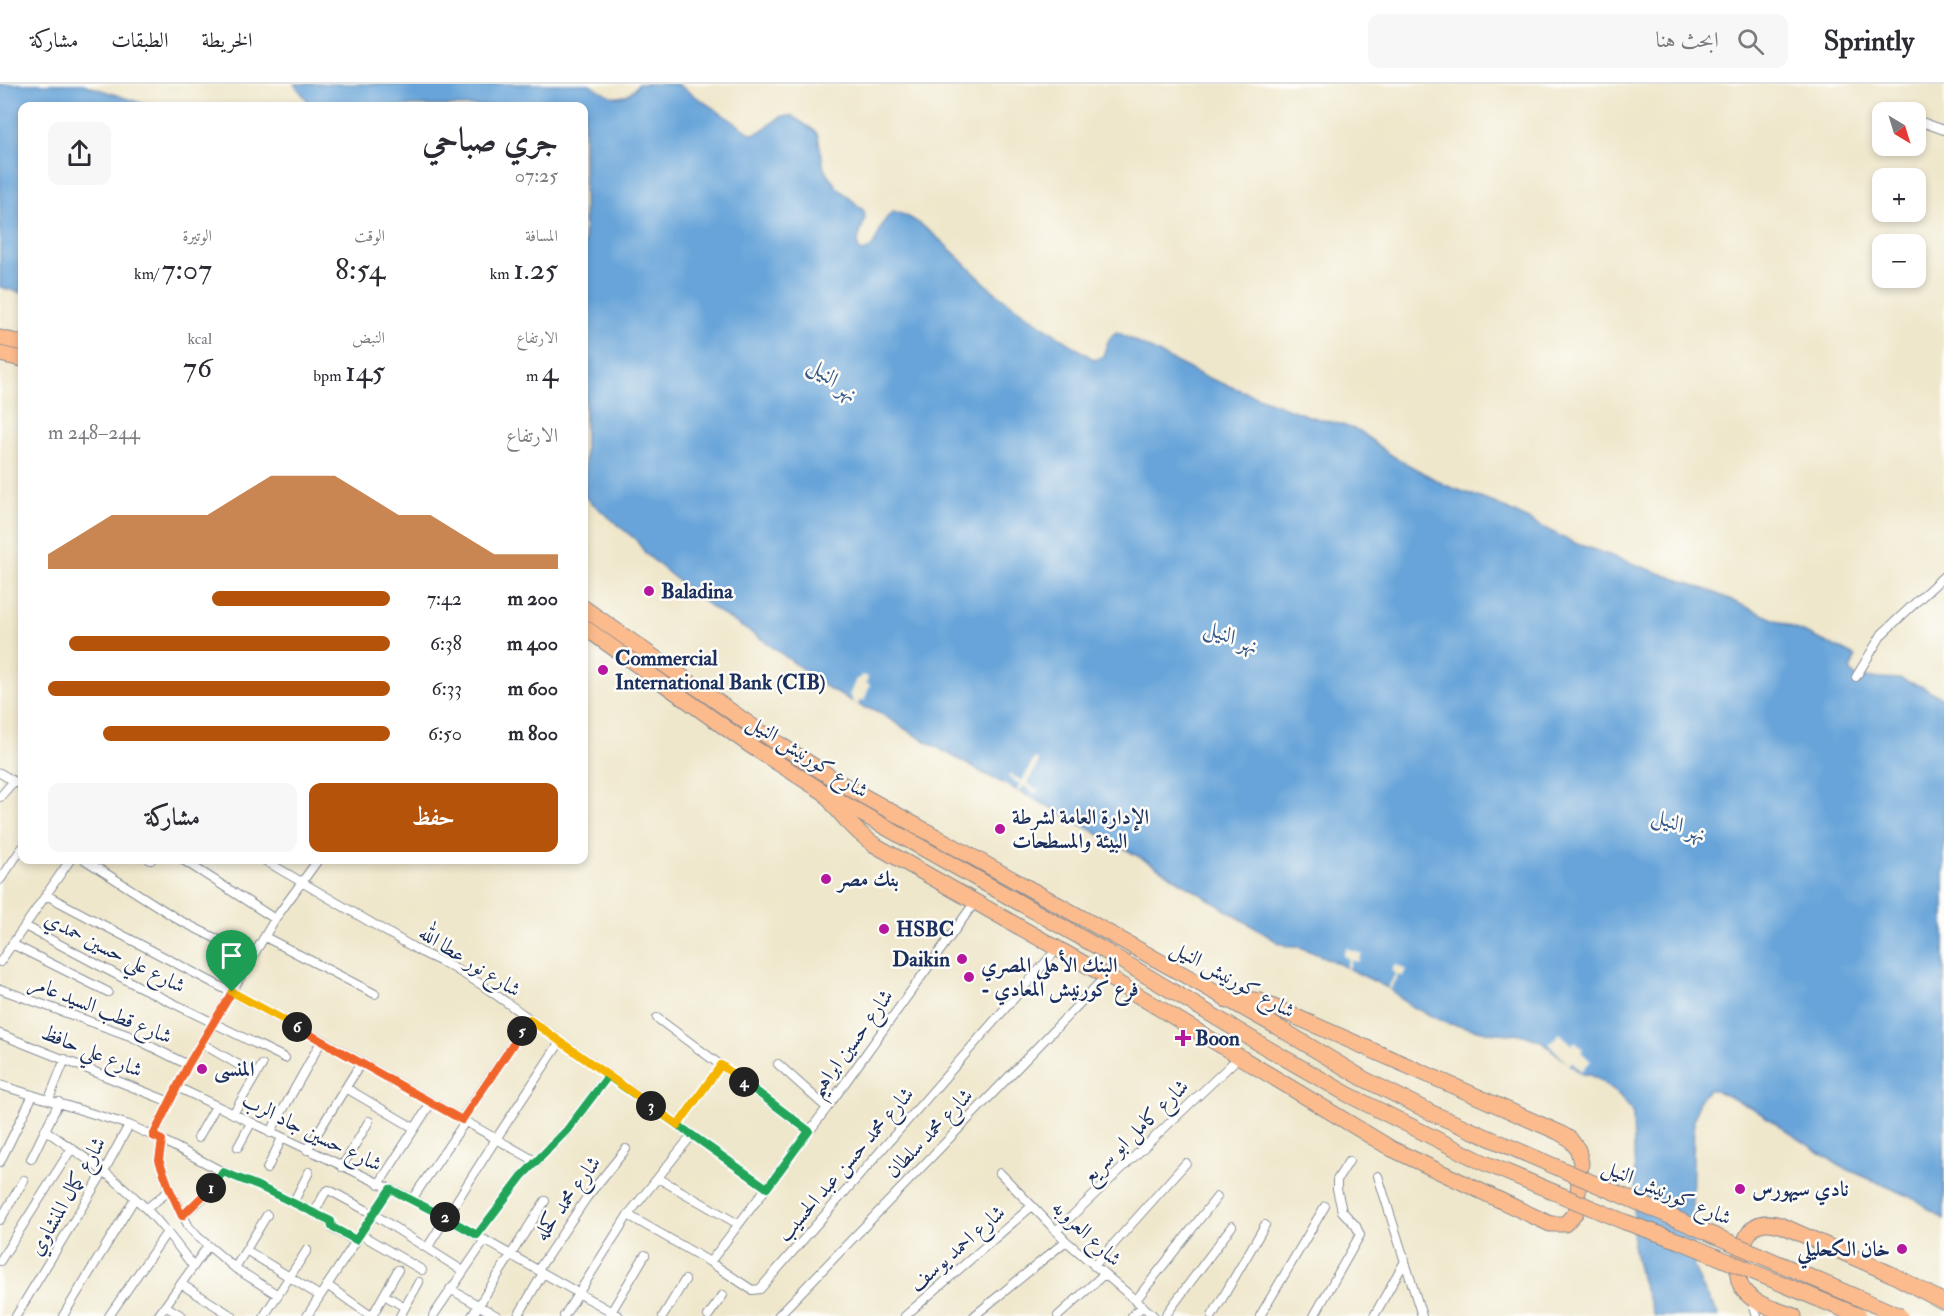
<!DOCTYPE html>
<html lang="ar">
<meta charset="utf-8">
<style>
body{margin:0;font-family:"IM FELL Double Pica",Amiri,serif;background:#f7f7f7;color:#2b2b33;direction:rtl;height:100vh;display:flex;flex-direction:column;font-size:22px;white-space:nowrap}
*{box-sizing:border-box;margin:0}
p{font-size:20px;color:#7c7c81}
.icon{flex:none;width:33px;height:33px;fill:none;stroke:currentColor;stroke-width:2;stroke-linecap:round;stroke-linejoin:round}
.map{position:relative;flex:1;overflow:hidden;direction:ltr}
.side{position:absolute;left:18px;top:18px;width:570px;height:762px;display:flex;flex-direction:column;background:#fff;border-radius:12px;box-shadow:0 3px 9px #0003;direction:rtl}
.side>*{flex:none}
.needle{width:39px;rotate:142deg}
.fabs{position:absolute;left:1872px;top:18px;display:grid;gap:12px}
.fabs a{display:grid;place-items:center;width:54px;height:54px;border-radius:12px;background:#fff;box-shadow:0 3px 9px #0003;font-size:30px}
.pin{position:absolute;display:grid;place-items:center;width:51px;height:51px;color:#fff;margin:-62px -26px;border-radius:50% 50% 50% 0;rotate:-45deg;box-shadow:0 0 6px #0007}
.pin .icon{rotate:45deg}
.km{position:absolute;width:30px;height:30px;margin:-15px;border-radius:50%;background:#222;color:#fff;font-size:16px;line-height:30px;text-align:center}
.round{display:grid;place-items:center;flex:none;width:63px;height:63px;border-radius:12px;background:#f7f7f7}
.overview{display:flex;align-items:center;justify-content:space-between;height:102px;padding:0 30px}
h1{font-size:33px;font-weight:600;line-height:45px}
.figures{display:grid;grid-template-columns:repeat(3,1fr);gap:9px;height:102px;padding:6px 30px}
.figures div{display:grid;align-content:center}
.figures b{font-size:30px;font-weight:600}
.figures small{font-size:16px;font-weight:400}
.figures p{font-size:16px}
.chart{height:168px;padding:12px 30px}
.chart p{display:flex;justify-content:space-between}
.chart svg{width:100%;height:108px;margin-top:6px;fill:#b45309;opacity:.7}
.cta{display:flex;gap:12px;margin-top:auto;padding:12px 30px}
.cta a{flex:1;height:69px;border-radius:12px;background:#b45309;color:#fff;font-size:24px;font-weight:600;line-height:69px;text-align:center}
.cta a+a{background:#f7f7f7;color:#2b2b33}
ul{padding:0 30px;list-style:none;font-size:20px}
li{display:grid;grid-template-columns:96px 72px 1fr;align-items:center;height:45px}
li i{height:15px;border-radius:8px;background:#b45309}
header{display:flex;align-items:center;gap:36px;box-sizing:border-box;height:84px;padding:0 30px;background:#fff;border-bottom:2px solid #e1e1e2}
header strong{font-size:28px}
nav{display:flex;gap:33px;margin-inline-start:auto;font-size:21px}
.search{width:420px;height:54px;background:#f7f7f7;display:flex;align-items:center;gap:15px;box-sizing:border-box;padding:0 21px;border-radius:12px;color:#7c7c81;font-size:22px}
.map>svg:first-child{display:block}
.water{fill:#68a4d9;stroke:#426a9c;stroke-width:1.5}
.pier{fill:#efe7cb}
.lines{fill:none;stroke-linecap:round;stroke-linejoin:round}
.street-casing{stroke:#858b94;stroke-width:10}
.highway-casing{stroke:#858b94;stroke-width:17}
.street{stroke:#fff;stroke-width:8}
.highway{stroke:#fbbb8d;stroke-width:15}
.highway-bridge-casing{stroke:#858b94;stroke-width:17;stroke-linecap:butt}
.highway-bridge{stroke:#fbbb8d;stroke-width:15}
.split-1-casing{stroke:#fff;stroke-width:12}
.split-2-casing{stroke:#fff;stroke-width:12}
.split-3-casing{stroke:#fff;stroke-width:12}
.split-4-casing{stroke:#fff;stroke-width:12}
.split-5-casing{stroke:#fff;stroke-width:12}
.split-6-casing{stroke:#fff;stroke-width:12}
.split-7-casing{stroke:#fff;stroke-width:12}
.split-1{stroke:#f0652b;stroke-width:8}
.split-2{stroke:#22a559;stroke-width:8}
.split-3{stroke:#22a559;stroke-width:8}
.split-4{stroke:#22a559;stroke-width:8}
.split-5{stroke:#f5b400;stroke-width:8}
.split-6{stroke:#f0652b;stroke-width:8}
.split-7{stroke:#f5b400;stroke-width:8}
.poi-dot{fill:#b5179e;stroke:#fdfcf7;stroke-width:2}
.labels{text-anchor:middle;stroke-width:5;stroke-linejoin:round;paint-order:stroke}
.poi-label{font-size:21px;font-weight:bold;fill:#1b2f5e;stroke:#fdfcf7;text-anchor:start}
.street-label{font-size:21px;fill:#1b2f5e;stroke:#fdfcf7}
.water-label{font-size:22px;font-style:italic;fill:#365889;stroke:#fdfcf7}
</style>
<header>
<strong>Sprintly</strong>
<div class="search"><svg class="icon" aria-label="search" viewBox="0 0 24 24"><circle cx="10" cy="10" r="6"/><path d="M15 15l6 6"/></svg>ابحث هنا</div>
<nav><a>الخريطة</a><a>الطبقات</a><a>مشاركة</a></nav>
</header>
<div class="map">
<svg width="1944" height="1232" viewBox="0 0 1944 1232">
<rect width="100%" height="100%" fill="#fdfcf7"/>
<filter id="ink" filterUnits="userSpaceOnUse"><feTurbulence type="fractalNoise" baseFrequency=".0167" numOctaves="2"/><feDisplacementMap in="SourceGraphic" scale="12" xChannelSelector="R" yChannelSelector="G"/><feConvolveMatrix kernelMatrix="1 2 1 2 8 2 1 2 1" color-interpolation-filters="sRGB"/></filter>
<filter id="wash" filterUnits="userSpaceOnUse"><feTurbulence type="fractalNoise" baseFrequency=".008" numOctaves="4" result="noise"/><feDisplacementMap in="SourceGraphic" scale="24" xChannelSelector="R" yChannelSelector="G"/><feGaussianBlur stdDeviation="1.35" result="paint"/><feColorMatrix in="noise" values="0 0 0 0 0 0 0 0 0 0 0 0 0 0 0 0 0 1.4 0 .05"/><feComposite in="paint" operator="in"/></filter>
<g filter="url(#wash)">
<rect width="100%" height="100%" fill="#efe7cb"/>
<path class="water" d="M0,0H83L150,22H22V209L0,203Z
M294,0H590C606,11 624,23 638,0H677L752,50L759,48L782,32H792L815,47L818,52L824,85L836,102L864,127L865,134L858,156V164L862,168C876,166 877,150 883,140C885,135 889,131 893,128C925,131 973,192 1000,212C1030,234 1063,255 1095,276L1103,272C1106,264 1108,252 1117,248L1203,292L1308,332L1336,339L1360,347L1389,370L1445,401L1497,420L1572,458L1713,508L1843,566L1853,571L1855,574L1850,586L1856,593L1900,595L1923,603L1944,615V1135L1911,1113L1840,1082L1754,1025L1715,1006H1708L1699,1016L1694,1036L1692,1121L1694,1183L1702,1203L1719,1232H1654L1638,1185L1633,1161L1635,1098L1633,1031L1629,1023L1620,1012L1601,997L1591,991L1582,990L1541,957L1524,951L1487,948L1446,939L1411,922L1388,904L1329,875L1297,862H1287L1278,858L1152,780L1050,723L981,688L910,648L877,627L863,623L831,606L763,556L715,526L689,506L646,470L636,456L585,413L584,22H312Z"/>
<path class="pier" d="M861,591L868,593L866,599L870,601L864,617L860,616L858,621L852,618V613L849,612L856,595H859Z
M1035,674L1039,677L1027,700L1038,706L1036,709L1024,702L1020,708L1017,706L1020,700L1008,693L1010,690L1022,697Z
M1346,864L1362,870L1358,878L1352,876L1348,885L1346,884L1349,875L1343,872Z
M1395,880L1406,886L1402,893L1398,891L1390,906L1388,904L1395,890L1392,887Z
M1560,949L1572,961L1575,957L1583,965L1581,968L1591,977L1581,987L1572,978L1569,981L1549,960Z"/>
</g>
<g filter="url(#ink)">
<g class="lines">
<defs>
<path id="street" d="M1916,36L1944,46
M1856,593L1882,550L1944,492
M0,689L22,702
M0,713L14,697
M85,776L179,836L253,873
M150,776H151
M183,776L275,835
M264,776L421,868L452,883L482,901L767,1104
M0,796L22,764
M46,811L322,956L537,1078
M25,842L136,901L285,974
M265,853L375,910
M12,860L108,908
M0,878L70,776
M0,905L130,952L188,981
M657,934L809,1047
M0,950L170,1018
M201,959L256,991
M778,980L827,1024
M0,1001L129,1041L162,1056L223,1088L258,1102L331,1137L332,1144L356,1157
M177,1003L412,1115L619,1232
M346,1004L414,1044
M49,1015L65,975
M233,1030L262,981
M461,1036L529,936
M678,1041L721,981
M45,1046C75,1067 106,1087 133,1112C156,1133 175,1158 193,1182
M270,1049L322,956
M153,1052L188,981L213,939L275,835L318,776
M198,1054L216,1022
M162,1056L159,1076L170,1106L189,1143L198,1153L235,1184L278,1211
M238,1063L251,1039
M307,1066L361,979
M31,1075L59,1018
M0,1078L33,1011
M342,1083L369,1037
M267,1085L282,1054
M1000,1089L1066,1157L1154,1232
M1378,1092L1422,1232
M658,1094L738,1140
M379,1100L431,1019
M412,1115L465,1038
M293,1119L309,1088
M146,1125L170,1106
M314,1129L326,1107L329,1106L373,1130L463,1187
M628,1131L710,1178L752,1206L760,1205L1058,864
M182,1132L205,1112L223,1088
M0,1136L24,1096
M1056,1147L1239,973
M360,1150L422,1186
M477,1151L522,1092L567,1046L608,991
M427,1164L496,1055L560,958
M246,1166L320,1212
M0,1177L72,1064
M710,1178L827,1024L975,818
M1094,1182L1186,1079
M235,1184L267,1131
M538,1186L587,1113L626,1065
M181,1200L232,1232
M327,1201L371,1232
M450,1205L497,1232
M384,1211L405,1223
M1136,1216L1217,1113
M1752,1216L1757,1232
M165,1222L182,1232
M610,1230L645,1171
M16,1232L104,1087L129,1041
M63,1232L135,1114
M109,1232L167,1148
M158,1232L208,1162
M264,1232L307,1166
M307,1232L390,1105
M372,1232L398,1186
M400,1232L419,1198
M433,1232L485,1156
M472,1232L545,1117
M518,1232L543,1189
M564,1232L628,1131L692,1051
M663,1232L685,1196
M708,1232L723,1211
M778,1232L1106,892
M905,1232L1032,1122
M974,1232L1066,1157
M1058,1232L1103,1191
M1132,1232L1143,1222
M1165,1232L1232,1142
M1212,1232L1265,1141
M1260,1232L1325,1122
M1314,1232L1360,1151L1356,1142L1342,1127L1337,1105V1096L1349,1077
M1374,1232L1405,1177"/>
<path id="highway" d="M0,254L22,259
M0,270L22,275
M584,524L759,647L840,699L1281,945
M584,543L751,662L825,709L1112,871L1267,964
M825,709C839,730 853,745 873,760L1106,892L1392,1065L1550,1140H1565L1576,1128L1581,1079L1578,1066L1570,1055L1558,1048L1260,917L1246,915L1228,917
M1794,1232C1778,1226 1759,1222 1747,1210C1735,1198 1737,1186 1741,1171C1746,1147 1755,1132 1783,1142L1891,1190L1944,1218"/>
</defs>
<use href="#street" class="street-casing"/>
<use href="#highway" class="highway-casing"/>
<use href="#street" class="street"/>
<use href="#highway" class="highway"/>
<defs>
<path id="highway-bridge" d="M1281,945L1364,995L1434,1030L1900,1232
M1267,964L1347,1010L1480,1077L1625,1138L1682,1158L1859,1232"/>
</defs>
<use href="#highway-bridge" class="highway-bridge-casing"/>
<use href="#highway-bridge" class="highway-bridge"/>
</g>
</g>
<g class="lines" filter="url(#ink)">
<defs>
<path id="split-1" d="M211,1104L182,1132L170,1106L159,1076L162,1056L153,1052L188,981L232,908"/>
<path id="split-2" d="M211,1104L223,1088L258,1102L331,1137L332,1143L356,1156L390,1105L445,1133"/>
<path id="split-3" d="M445,1133L477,1151L522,1092L567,1046L608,992L651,1022"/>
<path id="split-4" d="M651,1022L767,1104L809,1047L744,998"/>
<path id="split-5" d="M522,947L530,936L678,1041L721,981L744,998"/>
<path id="split-6" d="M297,943L462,1036L522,947"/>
<path id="split-7" d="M232,908L297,943"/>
</defs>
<use href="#split-1" class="split-1-casing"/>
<use href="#split-2" class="split-2-casing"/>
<use href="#split-3" class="split-3-casing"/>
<use href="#split-4" class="split-4-casing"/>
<use href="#split-5" class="split-5-casing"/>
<use href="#split-6" class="split-6-casing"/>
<use href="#split-7" class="split-7-casing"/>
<use href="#split-1" class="split-1"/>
<use href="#split-2" class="split-2"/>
<use href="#split-3" class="split-3"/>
<use href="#split-4" class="split-4"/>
<use href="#split-5" class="split-5"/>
<use href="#split-6" class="split-6"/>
<use href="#split-7" class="split-7"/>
</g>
<g class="poi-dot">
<circle cx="649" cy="507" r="6"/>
<circle cx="603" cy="586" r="6"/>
<circle cx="1000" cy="745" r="6"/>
<circle cx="826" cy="795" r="6"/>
<circle cx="884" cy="845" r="6"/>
<circle cx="962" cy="875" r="6"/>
<circle cx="969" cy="893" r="6"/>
<path d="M1180 945h6v6h6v6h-6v6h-6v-6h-6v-6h6z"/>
<circle cx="202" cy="985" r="6"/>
<circle cx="1740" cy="1105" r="6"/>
<circle cx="1902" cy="1165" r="6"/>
</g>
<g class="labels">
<g class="poi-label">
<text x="661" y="514">Baladina</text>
<text x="615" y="581">Commercial<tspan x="615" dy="24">International Bank (CIB)</tspan></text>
<text x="1012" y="740">الإدارة العامة لشرطة<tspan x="1012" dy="24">البيئة والمسطحات</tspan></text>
<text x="838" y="802">بنك مصر</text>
<text x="896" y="852">HSBC</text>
<text x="950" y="882" text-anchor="end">Daikin</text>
<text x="981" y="888">البنك الأهلي المصري<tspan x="981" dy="24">- فرع كورنيش المعادي</tspan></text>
<text x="1195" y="961">Boon</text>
<text x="214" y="992">المنسى</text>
<text x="1752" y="1112">نادي سيهورس</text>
<text x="1890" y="1172" text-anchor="end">خان الكحليلي</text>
</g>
<g class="street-label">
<text transform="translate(808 672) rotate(32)" y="7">شارع كورنيش النيل</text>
<text transform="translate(115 868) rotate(27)" y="7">شارع علي حسين حمدي</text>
<text transform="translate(470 877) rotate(32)" y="7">شارع نور عطا الله</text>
<text transform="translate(1233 895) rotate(29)" y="7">شارع كورنيش النيل</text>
<text transform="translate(101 925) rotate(22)" y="7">شارع قطب السيد عامر</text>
<text transform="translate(851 959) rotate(-54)" y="7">شارع حسين ابراهيم</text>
<text transform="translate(92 967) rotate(22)" y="7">شارع علي حافظ</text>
<text transform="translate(1135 1047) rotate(-44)" y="7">شارع كامل ابو سريع</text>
<text transform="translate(312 1048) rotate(26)" y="7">شارع حسين جاد الرب</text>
<text transform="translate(929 1049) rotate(-46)" y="7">شارع محمد سلطان</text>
<text transform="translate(845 1080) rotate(-49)" y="7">شارع محمد حسن عبد الحسيب</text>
<text transform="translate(1667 1108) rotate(23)" y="7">شارع كورنيش النيل</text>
<text transform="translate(67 1112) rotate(-60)" y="7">شارع كمال المنشاوي</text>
<text transform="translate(567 1114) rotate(-54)" y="7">شارع محمد كحله</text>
<text transform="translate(1087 1149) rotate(43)" y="7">شارع العروبه</text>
<text transform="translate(957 1164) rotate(-41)" y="7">شارع احمد يوسف</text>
</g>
<g class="water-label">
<text transform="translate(834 295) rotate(39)" y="8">نهر النيل</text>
<text transform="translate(1232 552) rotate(23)" y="8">نهر النيل</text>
<text transform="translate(1680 740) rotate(23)" y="8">نهر النيل</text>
</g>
</g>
</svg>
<div class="fabs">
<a><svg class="needle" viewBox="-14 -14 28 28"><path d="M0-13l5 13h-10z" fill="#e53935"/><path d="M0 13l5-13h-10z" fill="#7c7c81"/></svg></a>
<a>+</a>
<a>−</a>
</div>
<div class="pin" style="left:232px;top:908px;background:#1e9e55"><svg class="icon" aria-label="arrive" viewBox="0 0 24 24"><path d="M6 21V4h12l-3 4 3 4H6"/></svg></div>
<b class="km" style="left:211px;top:1104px">1</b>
<b class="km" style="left:445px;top:1133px">2</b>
<b class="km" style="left:651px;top:1022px">3</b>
<b class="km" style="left:744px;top:998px">4</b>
<b class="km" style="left:522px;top:947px">5</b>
<b class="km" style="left:297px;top:943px">6</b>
<section class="side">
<div class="overview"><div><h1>جري صباحي</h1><p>07:25</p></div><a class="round"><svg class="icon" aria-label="share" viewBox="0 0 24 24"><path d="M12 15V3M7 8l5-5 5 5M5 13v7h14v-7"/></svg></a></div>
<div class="figures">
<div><p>المسافة</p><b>1.25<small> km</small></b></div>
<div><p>الوقت</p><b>8:54</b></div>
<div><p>الوتيرة</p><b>7:07<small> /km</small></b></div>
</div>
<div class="figures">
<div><p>الارتفاع</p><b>4<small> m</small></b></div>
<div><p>النبض</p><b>145<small> bpm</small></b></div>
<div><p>kcal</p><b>76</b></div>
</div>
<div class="chart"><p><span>الارتفاع</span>244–248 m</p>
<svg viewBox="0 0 160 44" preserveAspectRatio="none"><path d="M0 44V38L10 30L20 22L30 22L40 22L50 22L60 14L70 6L80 6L90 6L100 14L110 22L120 22L130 30L140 38L150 38L160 38V44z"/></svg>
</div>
<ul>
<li><b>200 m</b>7:42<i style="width:52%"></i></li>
<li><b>400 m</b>6:38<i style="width:94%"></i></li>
<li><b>600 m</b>6:33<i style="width:100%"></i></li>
<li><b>800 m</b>6:50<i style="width:84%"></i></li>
</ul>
<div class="cta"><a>حفظ</a><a>مشاركة</a></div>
</section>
</div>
